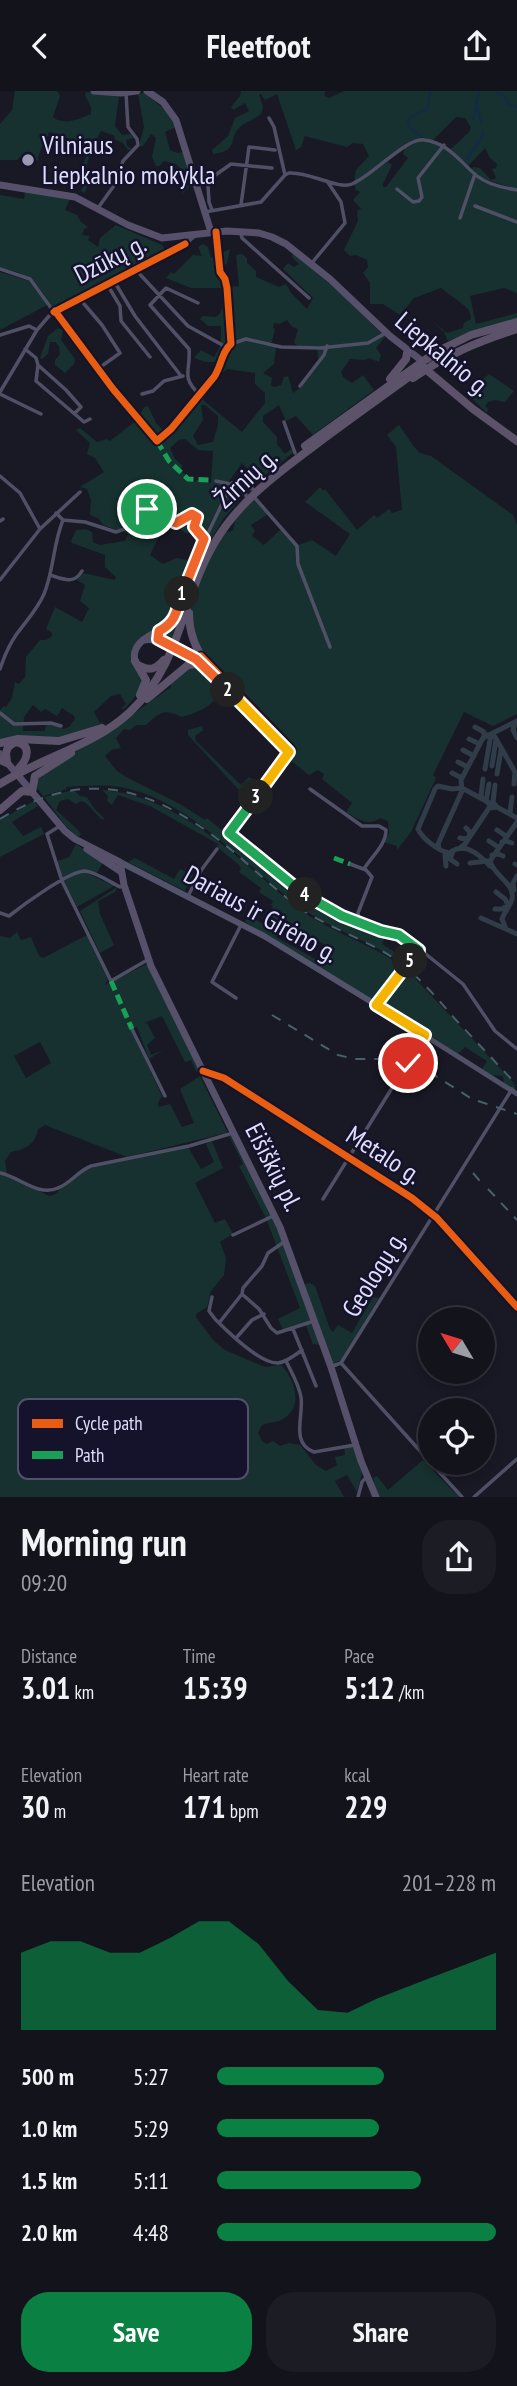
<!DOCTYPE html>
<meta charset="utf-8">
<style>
body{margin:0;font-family:"PT Sans Narrow",sans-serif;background:#1c1c25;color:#f1f3f6;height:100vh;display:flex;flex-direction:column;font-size:26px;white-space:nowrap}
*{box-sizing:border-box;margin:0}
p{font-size:23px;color:#9d9ea3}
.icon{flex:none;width:38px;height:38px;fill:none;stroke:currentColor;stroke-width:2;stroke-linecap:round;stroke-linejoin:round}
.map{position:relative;height:1406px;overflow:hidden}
.details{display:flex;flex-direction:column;background:#13131c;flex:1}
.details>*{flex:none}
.needle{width:46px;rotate:308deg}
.tools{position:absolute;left:418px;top:1216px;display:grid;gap:14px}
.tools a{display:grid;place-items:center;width:77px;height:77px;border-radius:50%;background:#13131c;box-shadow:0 4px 10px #0003,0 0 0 2px #32323b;font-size:35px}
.pin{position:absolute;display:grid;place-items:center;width:60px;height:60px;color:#fff;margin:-30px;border:4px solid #fff;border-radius:50%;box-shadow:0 2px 7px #0007}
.km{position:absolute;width:35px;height:35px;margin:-18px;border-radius:50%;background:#222;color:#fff;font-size:19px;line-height:35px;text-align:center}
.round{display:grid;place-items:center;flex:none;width:74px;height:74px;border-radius:28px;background:#1c1c25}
.head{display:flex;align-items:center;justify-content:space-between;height:119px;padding:0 21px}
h1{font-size:38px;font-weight:600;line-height:52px}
.figures{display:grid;grid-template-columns:repeat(3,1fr);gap:10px;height:119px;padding:7px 21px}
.figures div{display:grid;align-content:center}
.figures b{font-size:30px;font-weight:600}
.figures small{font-size:19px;font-weight:400}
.figures p{font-size:19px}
.chart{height:196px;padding:14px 21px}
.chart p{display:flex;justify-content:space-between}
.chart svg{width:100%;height:126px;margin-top:7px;fill:#0b8043;opacity:.7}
.button{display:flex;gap:14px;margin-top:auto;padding:14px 21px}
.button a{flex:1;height:80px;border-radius:28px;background:#0b8043;color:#fff;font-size:28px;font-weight:600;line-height:80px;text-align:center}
.button a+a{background:#1c1c25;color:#f1f3f6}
ul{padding:0 21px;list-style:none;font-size:23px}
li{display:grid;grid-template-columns:112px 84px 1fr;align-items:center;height:52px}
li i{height:18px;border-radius:9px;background:#0b8043}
header{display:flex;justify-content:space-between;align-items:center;height:91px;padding:0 21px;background:#13131c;font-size:32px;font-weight:600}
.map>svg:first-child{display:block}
.green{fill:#16312f;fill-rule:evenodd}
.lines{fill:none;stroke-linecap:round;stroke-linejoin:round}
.stream{stroke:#122b48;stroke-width:2}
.taxiway{stroke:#303c48;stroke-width:5}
.trunk-tunnel{stroke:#373745;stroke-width:8;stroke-dasharray:8 4;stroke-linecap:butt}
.minor{stroke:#4f5065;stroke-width:3.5}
.tertiary{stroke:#4f5065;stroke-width:5}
.secondary{stroke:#53546b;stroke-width:6}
.primary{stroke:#56506a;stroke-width:7}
.trunk{stroke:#5c526a;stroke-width:8}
.rail{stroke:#485f6c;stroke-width:2;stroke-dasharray:10 9;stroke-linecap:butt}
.quiet{stroke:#1a9f57;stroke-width:5;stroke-dasharray:10 5;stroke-linecap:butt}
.cycleway-casing{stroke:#15132b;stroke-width:11}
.cycleway{stroke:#e95d12;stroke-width:7}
.split-1-casing{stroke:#fff;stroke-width:14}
.split-2-casing{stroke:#fff;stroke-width:14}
.split-3-casing{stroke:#fff;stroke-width:14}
.split-4-casing{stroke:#fff;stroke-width:14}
.split-5-casing{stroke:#fff;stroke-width:14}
.split-6-casing{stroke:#fff;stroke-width:14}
.split-1{stroke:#f0652b;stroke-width:9}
.split-2{stroke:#f0652b;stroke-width:9}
.split-3{stroke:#f5b400;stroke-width:9}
.split-4{stroke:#22a559;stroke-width:9}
.split-5{stroke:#22a559;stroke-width:9}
.split-6{stroke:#f5b400;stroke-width:9}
.poi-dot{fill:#9a9ab1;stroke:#15132b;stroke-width:2.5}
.labels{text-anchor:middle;stroke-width:5;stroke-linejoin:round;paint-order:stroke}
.poi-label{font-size:26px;fill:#dfdffd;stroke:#15132b;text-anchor:start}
.street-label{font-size:26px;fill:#dfdffd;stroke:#15132b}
.key{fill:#15132b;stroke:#52506a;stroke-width:2}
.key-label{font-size:19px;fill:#dfdffd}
</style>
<header><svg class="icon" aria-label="back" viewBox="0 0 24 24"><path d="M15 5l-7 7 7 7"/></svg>Fleetfoot<svg class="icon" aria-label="share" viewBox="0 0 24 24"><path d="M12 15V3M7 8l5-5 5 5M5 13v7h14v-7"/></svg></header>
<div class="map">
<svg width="517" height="1406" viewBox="0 0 517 1406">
<rect width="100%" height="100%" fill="#191925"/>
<path class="green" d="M15,0H57L60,5L53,26C62,35 80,28 91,23V16L85,4L86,1L119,5L115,35L122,44L130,43L134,47L126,49L127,55L132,58L128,59L123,52L114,48L115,45L101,40C95,51 89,61 87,73C85,85 90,91 85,102L81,100L86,90L81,80L87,63C78,48 65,46 49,41C46,52 38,59 38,70L21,65L17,69H0V33L12,19Z
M241,0H326L324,4L329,7L344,0H517V98L483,88L472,78L473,76L480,77L491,89L496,87L492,78L496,77L497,73L490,67L485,57L468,75L451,58L469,41L471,36L465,27L456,26L433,49H412L354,91L356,79L369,65L363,53L353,52L347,56L305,45L301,56L296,59L277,3L265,9L261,3H259L263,16L261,23C254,28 246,31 240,36C228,46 240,60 213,63L212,59L228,45L235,27L249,20L245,12L233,19L231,16L240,5Z
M144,2L167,20L176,36L165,41L170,59L177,62L184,61L195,95L189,96L183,102L180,98L181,78L176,73L164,70L159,75H156L152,66L156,47L151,43L143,55H139L144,36L138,3Z
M421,49L441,54L473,83L487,91L517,101V202L504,197L470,205L476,233L517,222V230L476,239L448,250L444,241L432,230L447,242L463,237L464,232L471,228L469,219L466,216L441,197L414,207L400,224L383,213H370V192L363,182L368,176L367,169L356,164L350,165L344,159L358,130L357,120L361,118L353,109L360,101L356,99L354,94L388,71L392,74L383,93V96H386L408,67L403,63L405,57Z
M25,100L70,108L65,119L77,124L81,131L88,136L84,138L82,144L89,145L88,149L98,156L100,147L116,134L162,154L167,160L54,218C35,192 34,183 0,177V104L24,108Z
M203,153L208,156L211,167L230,158L227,172L223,176L228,196L239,195L236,164L242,163L247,167V172L256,180V186L279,196L286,193L291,202L307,218L313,207L283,178L288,172L294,176L299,173L292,166L293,161L335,196L385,246L376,257L381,264L379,271L369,267L365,269L350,268L341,281L343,286L352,292L363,284L374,299L313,344L296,325L286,330L279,314L263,325V331L277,346V353L285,363L291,358L294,361L249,397L258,389L242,372L228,392V396L204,445L194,433L187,443L174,433L171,438L159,445L150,464L163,473L177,467L192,470L203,449L188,481L173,527L134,555C144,587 150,592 124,618H121L126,613L120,603L111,605L94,621L100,632L103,631V634L75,645L0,651V619L4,615L6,616L12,607L15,591L19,593L25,586L26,566L40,549H46L52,545V542L46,538L55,516L82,531L89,517L80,510L85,494L77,489L84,482L114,489L116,486L105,476V464L72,452L71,450L76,439L86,438L92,441L93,451L100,454L125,450L128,443L103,434L98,427L90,424L91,409L87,398L80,396L104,381L95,367L87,363L90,352L76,339L80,337L97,351L107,348L110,350L137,329L154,348L161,359L159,351L138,328L144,316L148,315L156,332L167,343L180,328L190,324V316L222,277L216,271H206L194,267L201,259L214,266L221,254V235H208L200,228L203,225L216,226C225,219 225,207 222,197H191L166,187L171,181L174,183L193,164L202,165L198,156ZM287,229L292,236L298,238L294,252L299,256L317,257L319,273L301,296L293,302L288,285L284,286L281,294L274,296L271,294L272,287L263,282L274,273L276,256L271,254L275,238L273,237L274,232L279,233ZM227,278L255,282V293L265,302V312L242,341L203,309L218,285ZM201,314H205L218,325V334L213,351L198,354L193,345L203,329ZM185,348L198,359L213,360L211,392L197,389L194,391L180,379L183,375L175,368L170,357L179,349ZM33,614L41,621L45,618L57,625L62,617L74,625L75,628L69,636L63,638L54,633L46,632L45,640H23L24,626Z
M0,181L29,190L47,214L0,239Z
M58,237L63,239L61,249L75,268L74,273L65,282L55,274V269L60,263L59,255L55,251H50L48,263L42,268L40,267L48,245Z
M489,283L514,300L505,311L495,309L488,311L485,315L488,318L487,322L466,302Z
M399,334L415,357L420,362L431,365L513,424L517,434V623L493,635L464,621L433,684L436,687L411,741L397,759V755L384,751L389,742L388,730L380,727C368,736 358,728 346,721L352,712L322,688L324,683L318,679L309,684L289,668L295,658L209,571L196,552L190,533L192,509L211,462L225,442L233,439L235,429L252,410L255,409L268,423L251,434L255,440L252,445L264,454L281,438L296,455L312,449L336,465L350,443L305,411L320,396L323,400L325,398L357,439L374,424L377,427L389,418L392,422L402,419L396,356L387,344Z
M235,396L245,402L224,427L201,464L170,551L160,547L158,542L169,535L210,439L232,397Z
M197,576L203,579L220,599C215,615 197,622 182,626C164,617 160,621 146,634H136L130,639L124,638L116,647L121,657L111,659L105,665L117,680L130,688L180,713L205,729L207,727L288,794L386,843L382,853L406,868L414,859L415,862L405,874C373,851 334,840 302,817C249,779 192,711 125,697C106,693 86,695 66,696L67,698L43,705L38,698L36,699L38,684L115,636L171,596L170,591L185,578Z
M202,635L203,639L195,645L196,650L241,694L249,686L256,690L246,697L252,706L249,710L188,644V639Z
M74,699L80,705L87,706L93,716L105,728H101L86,712L81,710L76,713L68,708L60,710L56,719L79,740L81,743L78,746L65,734L44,706Z
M102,699C159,703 209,741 251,777C270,793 288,811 309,825C340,844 374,855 403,876L378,909L372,908L245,831L248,825L264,833L273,816L271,814L273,810L259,801L261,797L239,781L241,777L239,774L217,756L218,753L150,715L118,704L112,714L107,710L108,705ZM286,829L333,859L324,873L276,846Z
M34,710L38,715L12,731L23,745L41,736L44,743L0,766V729Z
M76,753L103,771L96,784L84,779L63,788L55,771L69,766Z
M135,767L174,788L180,778L193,784L185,800L128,771Z
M78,782H87L114,795L77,816L64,790Z
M117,796L115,801L98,810L100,823L114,854L100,862L80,820Z
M17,841L21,849L31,846L39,865L43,867L87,844L108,888L105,894L147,873L199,979L197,982L191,969L185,971L162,925L142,933L147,932L155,947L147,954L151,964L163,959L149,968L137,936L131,938L162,1005L158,1012L159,1016L170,1013L182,1036L194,1032L180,998L200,985L227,1040L226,1042L127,1066L45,1034L38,1038C35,1054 26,1058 11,1061L5,1070L7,1083L49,1105L54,1104L73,1087L90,1077L188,1056L201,1078L214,1071L206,1053L212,1050L223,1077L195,1092L215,1132L225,1128L233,1143L220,1151L226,1167L224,1184L211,1200L207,1216L196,1223V1226L213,1249L225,1259L265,1276L281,1274C295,1288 304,1316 283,1328C277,1332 269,1331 262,1334L258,1342L263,1351L267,1353L273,1350L280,1355L289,1352L300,1354L316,1374L326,1380L337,1374L335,1366L345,1364L344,1357L353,1356L362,1382L357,1401L347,1384L335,1390L344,1406H0V845L10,847ZM40,951L51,972L26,987L14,965Z
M408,880L513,991L517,1001L504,992L503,985L492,984L482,978L487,970L465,956L458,963L384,914Z
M229,1045H232L273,1125L320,1254L313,1253L305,1232L284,1241L278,1228L300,1217L266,1127L239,1075L243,1073Z
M310,1192L315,1195L330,1238L333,1241L338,1234L352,1242L373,1206L379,1207L341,1269L333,1273L305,1197V1193Z
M423,1369L459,1406H378L373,1387L377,1385L388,1399Z"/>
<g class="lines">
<path class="stream" d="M495,0L505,6L508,13L517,16
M477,15L481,31
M473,29L479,0
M422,46L410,37L407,31C422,11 427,33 430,0
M467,71L469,64L483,45L482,40"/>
<path class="taxiway" d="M515,632L513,639L517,647
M475,636L484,641V645
M487,644L495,646L515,681L514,693
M469,648L480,653
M463,659L474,665
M458,671L468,676
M492,675L496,648
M485,678L491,643
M452,682L462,687
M497,683L501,659
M512,706L510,722L512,724
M482,708L481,704L483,688
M488,712L486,710L489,693
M497,739L506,745
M460,747L465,748L469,746L470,741L466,737
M489,750L498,756
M502,751L506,750L512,752
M439,757L438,753L462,700L461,689L483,647L517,630
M460,757L465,753L489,717L497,716L493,711L495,694
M453,760L450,768L457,773
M449,762C438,760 422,747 418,738L435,698L438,695L452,698L462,697L517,727
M445,764L446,775
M492,764L498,763L503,765
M445,766C461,748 477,761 490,775
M470,772L488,770
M515,773L517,774
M514,799L513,792L517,785
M495,818H502L508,814L505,808L496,801
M481,827L517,843
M506,838L502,828C504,822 510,815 512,808C516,793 493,784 490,770L517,731"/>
<path class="trunk-tunnel" d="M419,279L435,268"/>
<path class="minor" d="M269,27L274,36L285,84
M200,75L208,94L209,111L212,119
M207,90L231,73L272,77
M397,98L413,111L419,110L422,106L418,87L444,54
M241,114L249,56L275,59
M475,115L517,131
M98,117L113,96L123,70L138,54L137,48L128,36L126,2
M205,121L261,111L285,84L289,82C308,80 338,99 352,93C372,85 407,46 424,49C449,52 459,70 477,85C487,93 504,97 517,99
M460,127L475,83
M241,143L242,147L309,207
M311,173L345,132L341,111L327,90
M0,178L30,188L54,221
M135,178L188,235L226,256
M114,190L135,225L181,285
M107,193L120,215L121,230L150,266
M79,207L102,234L120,262L99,277
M198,212L166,197L150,214L189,258C191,280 180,286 200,304
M55,220L113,298L157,350L171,338L214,286C221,276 222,260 231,253L227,197L225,188L220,181L217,143
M0,244L29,235L37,239
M231,253L246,248L281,256L320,257L368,252L384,243
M25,258L36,267L38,274L66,299L81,316L75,322
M38,274L36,290L84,331L90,328
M300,295L324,264L327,255
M0,301L37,239L49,225L188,151L195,145
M0,303L41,323
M142,303L153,300L164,290L183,285
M284,331L295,362
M0,385L20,402L40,438
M216,390L253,398
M241,397L245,400L246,405
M254,406L297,455L298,473L330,556
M56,422L63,429L85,431L116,441L127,437C137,407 156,420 176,432L193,423L197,428L194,436L204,448
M0,430L3,428
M50,484C63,488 74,494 82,480
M0,489L40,438L80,401
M169,534L174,528L193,473L232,392
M0,578C4,566 9,554 16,544C26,530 37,519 44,503C54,479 53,453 63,429
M0,622L14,633L51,632L61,635
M310,698L362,735H379L386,739C386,754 372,765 364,778
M60,735L47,743L62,790L111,890L149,868
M350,773L366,779L372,786L358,822L359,829
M188,805L202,778L217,758
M0,822L9,825C23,814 69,780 85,780C96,781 110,791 120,796L124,794
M422,860L463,893L495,940L517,958
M236,907L212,891L241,834
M132,938L165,1005
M203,980L224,987L412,1107L437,1127L517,1216
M0,1082C20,1086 38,1106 58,1097C71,1092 78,1080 91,1075L189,1055L233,1042
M323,1108L425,944
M233,1144L273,1125
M242,1203L243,1197L262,1175L268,1162L284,1151
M212,1206L209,1220L215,1228C228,1241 260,1273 278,1272C287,1271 295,1264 302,1259
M219,1232L242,1203L259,1218L271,1237L277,1242L314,1230
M293,1238L316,1295
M237,1246L252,1229L264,1223
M286,1270C292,1282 299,1294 301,1306C304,1325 290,1352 314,1361L355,1354
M341,1272L430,1371
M333,1275L341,1272L512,998
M431,1372L462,1406
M358,1406L362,1391L367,1385
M474,1406L517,1368"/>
<path class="tertiary" d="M378,915L517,1003"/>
<path class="secondary" d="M120,771L264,845L378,915L422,860"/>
<path class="primary" d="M94,0L121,2L137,0
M147,0L163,11L176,29L211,141
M0,94L75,106L128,134L162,147L227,140L259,142L272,146L286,153L330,188L390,245L422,270
M144,549C162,546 192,562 206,572L291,656
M135,570C130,550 154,543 169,534
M291,656L289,663L229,742L312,809L343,825L375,838L406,846L422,860
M0,663L65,740L75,748L120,771L124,794L151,875L280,1136L331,1276L361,1370L376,1406
M87,758L120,780"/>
<path class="trunk" d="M423,276L473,318L517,350
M413,287C448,263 477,251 517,238
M390,288L406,268L407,262
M305,355L436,261L471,244L517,231
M189,522C189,541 195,557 206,572
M135,570L146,589L140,604
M140,575C150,581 157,577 164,569
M147,608L188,574L198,573L209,579
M0,652L18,648L59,650L102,637
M0,669L7,672L6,662L8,656L15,651C32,653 28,668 19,677
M0,693C42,666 94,655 130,621C183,570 180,510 215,451C240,409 279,381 318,352C350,328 384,304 417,280
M0,719L22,700L32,701L35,685L71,662"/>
<path class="rail" d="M0,728C84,676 150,695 224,753C250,774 274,798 301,818C332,839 369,849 399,871C420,887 438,908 455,928C476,950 496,972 517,994
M272,924L338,964L354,968H378L412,973L423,977L472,1008L517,1023
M473,1082L485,1096
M488,1098L517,1129"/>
<path class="quiet" d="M157,350L169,370L188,388L210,389
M194,436L204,448
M334,767L350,773
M111,890L132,938"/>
<defs>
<path id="cycleway" d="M55,220L113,298L157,350L171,338L214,286C221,276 222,260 231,253L227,197L225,188L220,181L216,141
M54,221L185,153
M201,565L291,658L229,742L312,809L343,825L381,840L399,844L419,859
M203,980L224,987L412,1107L437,1127L517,1216"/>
</defs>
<use href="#cycleway" class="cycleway-casing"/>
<use href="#cycleway" class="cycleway"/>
</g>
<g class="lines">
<defs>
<path id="split-1" d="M147,418L176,432L192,423L197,426L194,436L204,448L182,503"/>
<path id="split-2" d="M182,503C176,521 176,531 159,540L158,548L196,568L228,599"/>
<path id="split-3" d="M228,599L289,661L256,706"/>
<path id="split-4" d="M256,706L229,742L305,804"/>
<path id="split-5" d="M305,804L342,825L381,840L399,844L419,859L410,870"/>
<path id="split-6" d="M408,972L425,944L376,914L410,870"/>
</defs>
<use href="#split-1" class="split-1-casing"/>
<use href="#split-2" class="split-2-casing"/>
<use href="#split-3" class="split-3-casing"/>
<use href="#split-4" class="split-4-casing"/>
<use href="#split-5" class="split-5-casing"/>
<use href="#split-6" class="split-6-casing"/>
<use href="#split-1" class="split-1"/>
<use href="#split-2" class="split-2"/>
<use href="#split-3" class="split-3"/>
<use href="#split-4" class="split-4"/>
<use href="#split-5" class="split-5"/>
<use href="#split-6" class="split-6"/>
</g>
<circle class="poi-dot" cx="28" cy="69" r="7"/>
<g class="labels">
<g class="poi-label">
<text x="42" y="63">Vilniaus<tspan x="42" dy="30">Liepkalnio mokykla</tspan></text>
</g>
<g class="street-label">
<text transform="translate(110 168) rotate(-27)" y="9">Dzūkų g.</text>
<text transform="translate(443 263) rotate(40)" y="9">Liepkalnio g.</text>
<text transform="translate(246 387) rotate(-43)" y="9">Žirnių g.</text>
<text transform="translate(261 823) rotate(29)" y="9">Dariaus ir Girėno g.</text>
<text transform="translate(384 1064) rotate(33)" y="9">Metalo g.</text>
<text transform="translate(274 1076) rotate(63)" y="9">Eišiškių pl.</text>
<text transform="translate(374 1183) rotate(-58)" y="9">Geologų g.</text>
</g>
</g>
<rect x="18" y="1308" width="230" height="80" rx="10" class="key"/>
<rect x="32" y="1328" width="31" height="9" fill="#e95d12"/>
<rect x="32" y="1360" width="31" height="8" fill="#1a9f57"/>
<g class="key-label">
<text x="75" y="1339">Cycle path</text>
<text x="75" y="1371">Path</text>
</g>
</svg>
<div class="tools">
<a><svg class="needle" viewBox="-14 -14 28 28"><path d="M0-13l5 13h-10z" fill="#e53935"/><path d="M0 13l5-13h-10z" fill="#9d9ea3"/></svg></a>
<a><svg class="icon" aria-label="locate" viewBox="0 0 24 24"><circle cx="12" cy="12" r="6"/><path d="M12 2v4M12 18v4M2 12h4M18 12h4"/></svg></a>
</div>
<div class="pin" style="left:147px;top:418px;background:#1e9e55"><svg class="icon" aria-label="arrive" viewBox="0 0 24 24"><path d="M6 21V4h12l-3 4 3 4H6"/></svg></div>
<div class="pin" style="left:408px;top:972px;background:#d93025"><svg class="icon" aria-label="check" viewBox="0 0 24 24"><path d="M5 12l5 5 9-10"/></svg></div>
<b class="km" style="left:182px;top:503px">1</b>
<b class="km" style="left:228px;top:599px">2</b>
<b class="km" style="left:256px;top:706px">3</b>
<b class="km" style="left:305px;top:804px">4</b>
<b class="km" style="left:410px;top:870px">5</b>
</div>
<section class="details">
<div class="head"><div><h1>Morning run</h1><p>09:20</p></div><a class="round"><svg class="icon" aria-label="share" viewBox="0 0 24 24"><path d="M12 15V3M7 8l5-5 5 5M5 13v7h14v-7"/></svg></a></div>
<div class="figures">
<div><p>Distance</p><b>3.01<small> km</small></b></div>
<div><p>Time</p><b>15:39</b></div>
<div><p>Pace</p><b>5:12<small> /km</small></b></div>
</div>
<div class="figures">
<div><p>Elevation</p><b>30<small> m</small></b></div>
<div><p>Heart rate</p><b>171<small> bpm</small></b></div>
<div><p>kcal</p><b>229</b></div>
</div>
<div class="chart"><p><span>Elevation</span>201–228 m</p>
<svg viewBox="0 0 160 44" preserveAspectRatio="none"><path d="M0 44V17L10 13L20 13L30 17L40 17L50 12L60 6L70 6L80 14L90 27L100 37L110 38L120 33L130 29L140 25L150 21L160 17V44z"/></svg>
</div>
<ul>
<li><b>500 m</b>5:27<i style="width:60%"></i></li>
<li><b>1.0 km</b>5:29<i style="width:58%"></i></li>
<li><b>1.5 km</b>5:11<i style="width:73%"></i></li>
<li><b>2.0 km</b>4:48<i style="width:100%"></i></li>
</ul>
<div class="button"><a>Save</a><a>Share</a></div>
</section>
